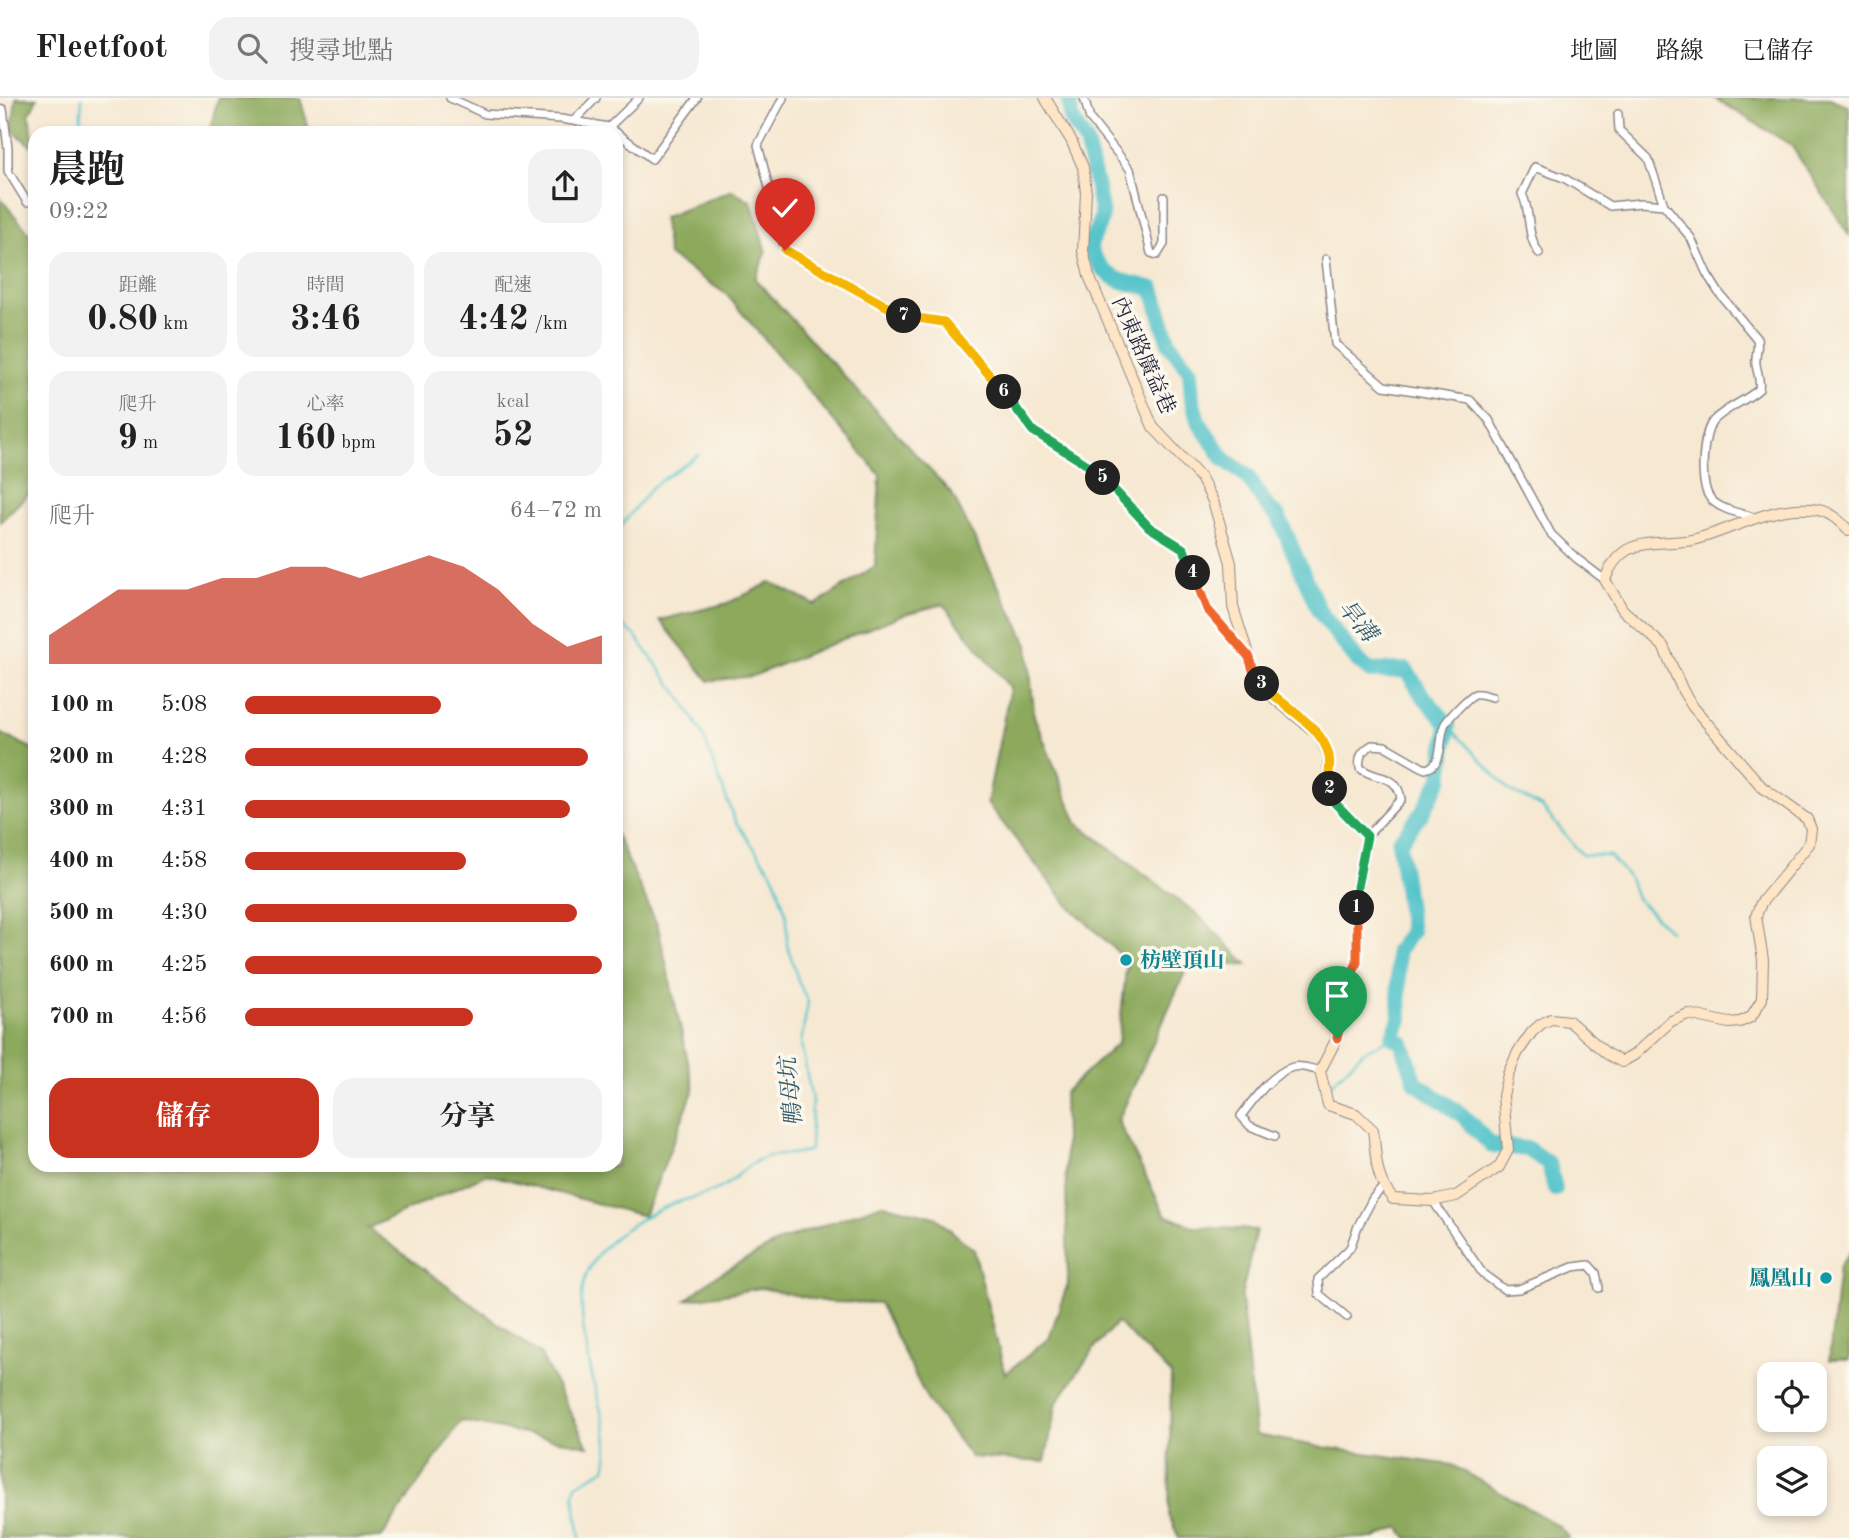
<!DOCTYPE html>
<html lang="zh-TW">
<meta charset="utf-8">
<style>
body{margin:0;font-family:"Old Standard TT","Noto Serif TC",serif;background:#f2f2f2;color:#222;height:100vh;display:flex;flex-direction:column;font-size:26px;white-space:nowrap}
*{box-sizing:border-box;margin:0}
p{font-size:23px;color:#767676}
.icon{flex:none;width:38px;height:38px;fill:none;stroke:currentColor;stroke-width:2;stroke-linecap:round;stroke-linejoin:round}
.map{position:relative;flex:1;overflow:hidden}
.details{position:absolute;left:28px;top:28px;width:595px;height:1046px;display:flex;flex-direction:column;background:#fff;border-radius:21px;box-shadow:0 4px 10px #0003}
.details>*{flex:none}
.buttons{position:absolute;left:1757px;top:1264px;display:grid;gap:14px}
.buttons a{display:grid;place-items:center;width:70px;height:70px;border-radius:14px;background:#fff;box-shadow:0 4px 10px #0003;font-size:35px}
.pin{position:absolute;display:grid;place-items:center;width:60px;height:60px;color:#fff;margin:-72px -30px;border-radius:50% 50% 50% 0;rotate:-45deg;box-shadow:0 0 7px #0007}
.pin .icon{rotate:45deg}
.km{position:absolute;width:35px;height:35px;margin:-18px;border-radius:50%;background:#222;color:#fff;font-size:19px;line-height:35px;text-align:center}
.round{display:grid;place-items:center;flex:none;width:74px;height:74px;border-radius:21px;background:#f2f2f2}
.head{display:flex;align-items:center;justify-content:space-between;height:119px;padding:0 21px}
h1{font-size:38px;font-weight:700;line-height:52px}
.figures{display:grid;grid-template-columns:repeat(3,1fr);gap:10px;height:119px;padding:7px 21px}
.figures div{display:grid;align-content:center;border-radius:18px;background:#f2f2f2;text-align:center}
.figures b{font-size:35px;font-weight:700}
.figures small{font-size:19px;font-weight:400}
.figures p{font-size:19px}
.chart{height:196px;padding:14px 21px}
.chart p{display:flex;justify-content:space-between}
.chart svg{width:100%;height:126px;margin-top:7px;fill:#c8321e;opacity:.7}
.action{display:flex;gap:14px;margin-top:auto;padding:14px 21px}
.action a{flex:1;height:80px;border-radius:21px;background:#c8321e;color:#fff;font-size:28px;font-weight:700;line-height:80px;text-align:center}
.action a+a{background:#f2f2f2;color:#222}
ul{padding:0 21px;list-style:none;font-size:23px}
li{display:grid;grid-template-columns:112px 84px 1fr;align-items:center;height:52px}
li i{height:18px;border-radius:9px;background:#c8321e}
header{display:flex;align-items:center;gap:42px;box-sizing:border-box;height:98px;padding:0 35px;background:#fff;border-bottom:2px solid #e0e0e0}
header strong{font-size:33px}
nav{display:flex;gap:38px;margin-inline-start:auto;font-size:24px}
.search{width:490px;height:63px;background:#f2f2f2;display:flex;align-items:center;gap:18px;box-sizing:border-box;padding:0 24px;border-radius:21px;color:#767676;font-size:26px}
.map>svg:first-child{display:block}
.forest{fill:#8ca95b;stroke:#57664b;stroke-width:2}
.lines{fill:none;stroke-linecap:round;stroke-linejoin:round}
.stream{stroke:#56c4cb;stroke-width:2.5}
.river{stroke:#56c4cb;stroke-width:16}
.street-casing{stroke:#8c8586;stroke-width:10}
.secondary-casing{stroke:#8c8586;stroke-width:12}
.street{stroke:#fff;stroke-width:7}
.secondary{stroke:#fee5c5;stroke-width:10}
.split-1-casing{stroke:#fff;stroke-width:14}
.split-2-casing{stroke:#fff;stroke-width:14}
.split-3-casing{stroke:#fff;stroke-width:14}
.split-4-casing{stroke:#fff;stroke-width:14}
.split-5-casing{stroke:#fff;stroke-width:14}
.split-6-casing{stroke:#fff;stroke-width:14}
.split-7-casing{stroke:#fff;stroke-width:14}
.split-8-casing{stroke:#fff;stroke-width:14}
.split-1{stroke:#f0652b;stroke-width:9}
.split-2{stroke:#22a559;stroke-width:9}
.split-3{stroke:#f5b400;stroke-width:9}
.split-4{stroke:#f0652b;stroke-width:9}
.split-5{stroke:#22a559;stroke-width:9}
.split-6{stroke:#22a559;stroke-width:9}
.split-7{stroke:#f5b400;stroke-width:9}
.split-8{stroke:#f5b400;stroke-width:9}
.culture-dot{fill:#0f9aa8;stroke:#fbf7ec;stroke-width:2.5}
.labels{text-anchor:middle;stroke-width:7;stroke-linejoin:round;paint-order:stroke}
.street-label{font-size:21px;fill:#22223b;stroke:#fbf7ec}
.culture-label{font-size:21px;font-weight:bold;fill:#0d838f;stroke:#fbf7ec;text-anchor:start}
.water-label{font-size:23px;font-style:italic;fill:#345b6d;stroke:#fbf7ec}
</style>
<header>
<strong>Fleetfoot</strong>
<div class="search"><svg class="icon" aria-label="search" viewBox="0 0 24 24"><circle cx="10" cy="10" r="6"/><path d="M15 15l6 6"/></svg>搜尋地點</div>
<nav><a>地圖</a><a>路線</a><a>已儲存</a></nav>
</header>
<div class="map">
<svg width="1849" height="1440" viewBox="0 0 1849 1440">
<rect width="100%" height="100%" fill="#fbf7ec"/>
<filter id="ink" filterUnits="userSpaceOnUse"><feTurbulence type="fractalNoise" baseFrequency=".0143" numOctaves="2"/><feDisplacementMap in="SourceGraphic" scale="14" xChannelSelector="R" yChannelSelector="G"/><feConvolveMatrix kernelMatrix="1 2 1 2 8 2 1 2 1" color-interpolation-filters="sRGB"/></filter>
<filter id="wash" filterUnits="userSpaceOnUse"><feTurbulence type="fractalNoise" baseFrequency=".00686" numOctaves="4" result="noise"/><feDisplacementMap in="SourceGraphic" scale="28" xChannelSelector="R" yChannelSelector="G"/><feGaussianBlur stdDeviation="1.57" result="paint"/><feColorMatrix in="noise" values="0 0 0 0 0 0 0 0 0 0 0 0 0 0 0 0 0 1.4 0 .05"/><feComposite in="paint" operator="in"/></filter>
<g filter="url(#wash)">
<rect width="100%" height="100%" fill="#f6e8d1"/>
<path class="forest" d="M16,0H37L29,17L35,51L12,32Z
M218,0H300L310,35H209Z
M1714,0H1830L1849,9V137L1791,47Z
M732,92L751,103L766,155L755,181L952,396L1028,547L1034,618L1077,725L1197,816L1248,867L1190,863L1118,1023L1165,1117L1195,1129L1256,1132L1241,1200L1256,1337L1321,1349L1452,1367L1559,1428L1569,1440H1407L1399,1429L1375,1440H1179L1169,1418L1171,1276L1117,1224L1096,1248L1057,1304L1045,1364L971,1359L928,1303L879,1205L828,1204L761,1190L686,1202L714,1179L780,1143L882,1106L935,1119L974,1152L1005,1276L1049,1240L1068,1185L1064,995L1118,945L1127,863L1068,807L987,705L1010,590L943,506L902,517L753,578L709,583L660,522L728,505L771,484L815,507L875,468L880,377L726,196L668,157L663,120Z
M0,100L35,142V389L0,424Z
M0,635L35,652V1068H616V736L658,829L694,991L644,1118L487,1076L368,1130L540,1256L588,1348L461,1323L381,1440H0Z
M1849,1155V1262H1829L1839,1169Z"/>
<g class="lines">
<path class="stream" d="M75,35L80,27L82,0
M616,434L652,389L698,357
M1448,627L1510,693L1542,709L1582,757L1610,758L1629,780L1636,800L1670,833
M1331,986L1363,954L1393,939
M580,1440L574,1397L576,1387L605,1371C614,1343 596,1302 591,1273C586,1247 576,1203 586,1178C599,1144 637,1121 669,1107C686,1100 708,1098 724,1088C738,1080 747,1065 763,1060C777,1055 795,1058 810,1052L812,1003L801,945L808,904L799,885L787,846V819L774,778L735,723L702,635L684,604L634,536L616,523"/>
<path class="river" d="M1069,0L1071,20L1086,44L1097,90L1102,118L1089,150C1107,186 1120,181 1153,191L1169,245L1190,273L1192,301L1198,323L1224,361L1247,378L1266,407L1279,420L1319,513L1356,561L1370,573L1406,572L1421,595L1448,627L1441,680L1422,715L1399,744L1411,834L1397,853L1400,921L1393,939L1402,945L1416,985L1462,1017L1491,1047L1528,1051L1549,1066L1555,1091"/>
</g>
</g>
<g filter="url(#ink)">
<g class="lines">
<defs>
<path id="street" d="M450,0L485,16L561,21L609,29L639,0
M783,0L758,47L785,152L907,220L944,224L1002,291L1033,333L1097,373L1149,429L1184,451L1207,511L1246,556
M1084,0L1090,21L1130,71L1151,155L1157,157L1164,146V99
M0,12L3,11L8,50V73L27,104
M1618,16L1619,32L1648,60L1664,107L1691,140L1707,176L1719,195L1757,241C1759,249 1755,257 1756,266C1757,275 1761,281 1759,291C1746,303 1727,309 1714,322C1702,334 1699,386 1710,400C1719,412 1741,415 1755,420
M574,23L596,0
M609,29L652,61L697,0
M1539,155C1525,135 1532,115 1522,96L1535,69L1564,80L1610,108L1641,105L1664,107
M1326,161L1335,246L1384,288L1470,302L1489,322L1551,436L1576,460L1605,482
M1367,738L1401,701C1397,674 1376,683 1360,670C1358,659 1362,653 1372,647L1385,648L1425,671C1444,668 1439,642 1444,628C1446,622 1469,598 1475,596C1480,595 1487,598 1492,599
M1275,1038L1250,1028L1241,1018C1252,1003 1273,974 1293,969C1301,967 1312,971 1320,973
M1433,1103L1483,1176L1505,1192L1519,1191L1573,1169L1589,1167L1596,1175L1599,1190
M1347,1219L1319,1196L1318,1181L1350,1150L1358,1128L1373,1100L1383,1089"/>
<path id="secondary" d="M1045,0L1071,42L1083,69L1086,95L1083,153L1089,178L1153,329L1201,380L1213,403L1231,465L1233,509L1255,579L1274,600L1319,637L1329,658L1328,684L1334,704L1367,738L1357,789V864L1341,905V924L1337,940L1320,973L1328,1007L1356,1016L1373,1032C1377,1060 1374,1079 1393,1101L1433,1103L1456,1098L1499,1069L1508,1052L1503,998L1508,976L1518,954L1532,934L1541,926L1551,921L1569,923L1607,956L1622,964L1634,957L1671,923L1688,916L1729,925L1740,924L1751,919L1762,901L1763,862L1756,818L1761,805L1809,746L1811,731L1807,721L1762,689L1693,609L1683,593L1663,548L1623,512L1605,482C1609,470 1616,459 1627,452C1646,442 1672,446 1692,442C1733,433 1774,404 1818,412C1830,414 1841,424 1849,433"/>
</defs>
<use href="#street" class="street-casing"/>
<use href="#secondary" class="secondary-casing"/>
<use href="#street" class="street"/>
<use href="#secondary" class="secondary"/>
</g>
</g>
<g class="lines" filter="url(#ink)">
<defs>
<path id="split-1" d="M1337,940L1341,924V905L1357,864V810"/>
<path id="split-2" d="M1330,691L1334,704L1367,738L1357,789V810"/>
<path id="split-3" d="M1262,586C1282,609 1322,626 1329,658C1331,669 1327,680 1330,691"/>
<path id="split-4" d="M1193,475L1207,511L1249,559L1255,579L1262,586"/>
<path id="split-5" d="M1103,380L1149,429L1184,451L1193,475"/>
<path id="split-6" d="M1004,294L1033,333L1097,373L1103,380"/>
<path id="split-7" d="M904,218L944,224L1004,294"/>
<path id="split-8" d="M785,152L904,218"/>
</defs>
<use href="#split-1" class="split-1-casing"/>
<use href="#split-2" class="split-2-casing"/>
<use href="#split-3" class="split-3-casing"/>
<use href="#split-4" class="split-4-casing"/>
<use href="#split-5" class="split-5-casing"/>
<use href="#split-6" class="split-6-casing"/>
<use href="#split-7" class="split-7-casing"/>
<use href="#split-8" class="split-8-casing"/>
<use href="#split-1" class="split-1"/>
<use href="#split-2" class="split-2"/>
<use href="#split-3" class="split-3"/>
<use href="#split-4" class="split-4"/>
<use href="#split-5" class="split-5"/>
<use href="#split-6" class="split-6"/>
<use href="#split-7" class="split-7"/>
<use href="#split-8" class="split-8"/>
</g>
<g class="culture-dot">
<circle cx="1126" cy="862" r="7"/>
<circle cx="1826" cy="1180" r="7"/>
</g>
<g class="labels">
<g class="street-label">
<text transform="translate(1144 257) rotate(66)" y="7">內東路廣益巷</text>
</g>
<g class="culture-label">
<text x="1140" y="869">枋壁頂山</text>
<text x="1812" y="1187" text-anchor="end">鳳凰山</text>
</g>
<g class="water-label">
<text transform="translate(1358 522) rotate(51)" y="8">旱溝</text>
<text transform="translate(790 994) rotate(-96)" y="8">鴨母坑</text>
</g>
</g>
</svg>
<div class="buttons">
<a><svg class="icon" aria-label="locate" viewBox="0 0 24 24"><circle cx="12" cy="12" r="6"/><path d="M12 2v4M12 18v4M2 12h4M18 12h4"/></svg></a>
<a><svg class="icon" aria-label="layers" viewBox="0 0 24 24"><path d="M12 4l9 5-9 5-9-5zM3 14l9 5 9-5"/></svg></a>
</div>
<div class="pin" style="left:1337px;top:940px;background:#1e9e55"><svg class="icon" aria-label="arrive" viewBox="0 0 24 24"><path d="M6 21V4h12l-3 4 3 4H6"/></svg></div>
<div class="pin" style="left:785px;top:152px;background:#d93025"><svg class="icon" aria-label="check" viewBox="0 0 24 24"><path d="M5 12l5 5 9-10"/></svg></div>
<b class="km" style="left:1357px;top:810px">1</b>
<b class="km" style="left:1330px;top:691px">2</b>
<b class="km" style="left:1262px;top:586px">3</b>
<b class="km" style="left:1193px;top:475px">4</b>
<b class="km" style="left:1103px;top:380px">5</b>
<b class="km" style="left:1004px;top:294px">6</b>
<b class="km" style="left:904px;top:218px">7</b>
<section class="details">
<div class="head"><div><h1>晨跑</h1><p>09:22</p></div><a class="round"><svg class="icon" aria-label="share" viewBox="0 0 24 24"><path d="M12 15V3M7 8l5-5 5 5M5 13v7h14v-7"/></svg></a></div>
<div class="figures">
<div><p>距離</p><b>0.80<small> km</small></b></div>
<div><p>時間</p><b>3:46</b></div>
<div><p>配速</p><b>4:42<small> /km</small></b></div>
</div>
<div class="figures">
<div><p>爬升</p><b>9<small> m</small></b></div>
<div><p>心率</p><b>160<small> bpm</small></b></div>
<div><p>kcal</p><b>52</b></div>
</div>
<div class="chart"><p><span>爬升</span>64–72 m</p>
<svg viewBox="0 0 160 44" preserveAspectRatio="none"><path d="M0 44V34L10 26L20 18L30 18L40 18L50 14L60 14L70 10L80 10L90 14L100 10L110 6L120 10L130 18L140 30L150 38L160 34V44z"/></svg>
</div>
<ul>
<li><b>100 m</b>5:08<i style="width:55%"></i></li>
<li><b>200 m</b>4:28<i style="width:96%"></i></li>
<li><b>300 m</b>4:31<i style="width:91%"></i></li>
<li><b>400 m</b>4:58<i style="width:62%"></i></li>
<li><b>500 m</b>4:30<i style="width:93%"></i></li>
<li><b>600 m</b>4:25<i style="width:100%"></i></li>
<li><b>700 m</b>4:56<i style="width:64%"></i></li>
</ul>
<div class="action"><a>儲存</a><a>分享</a></div>
</section>
</div>
